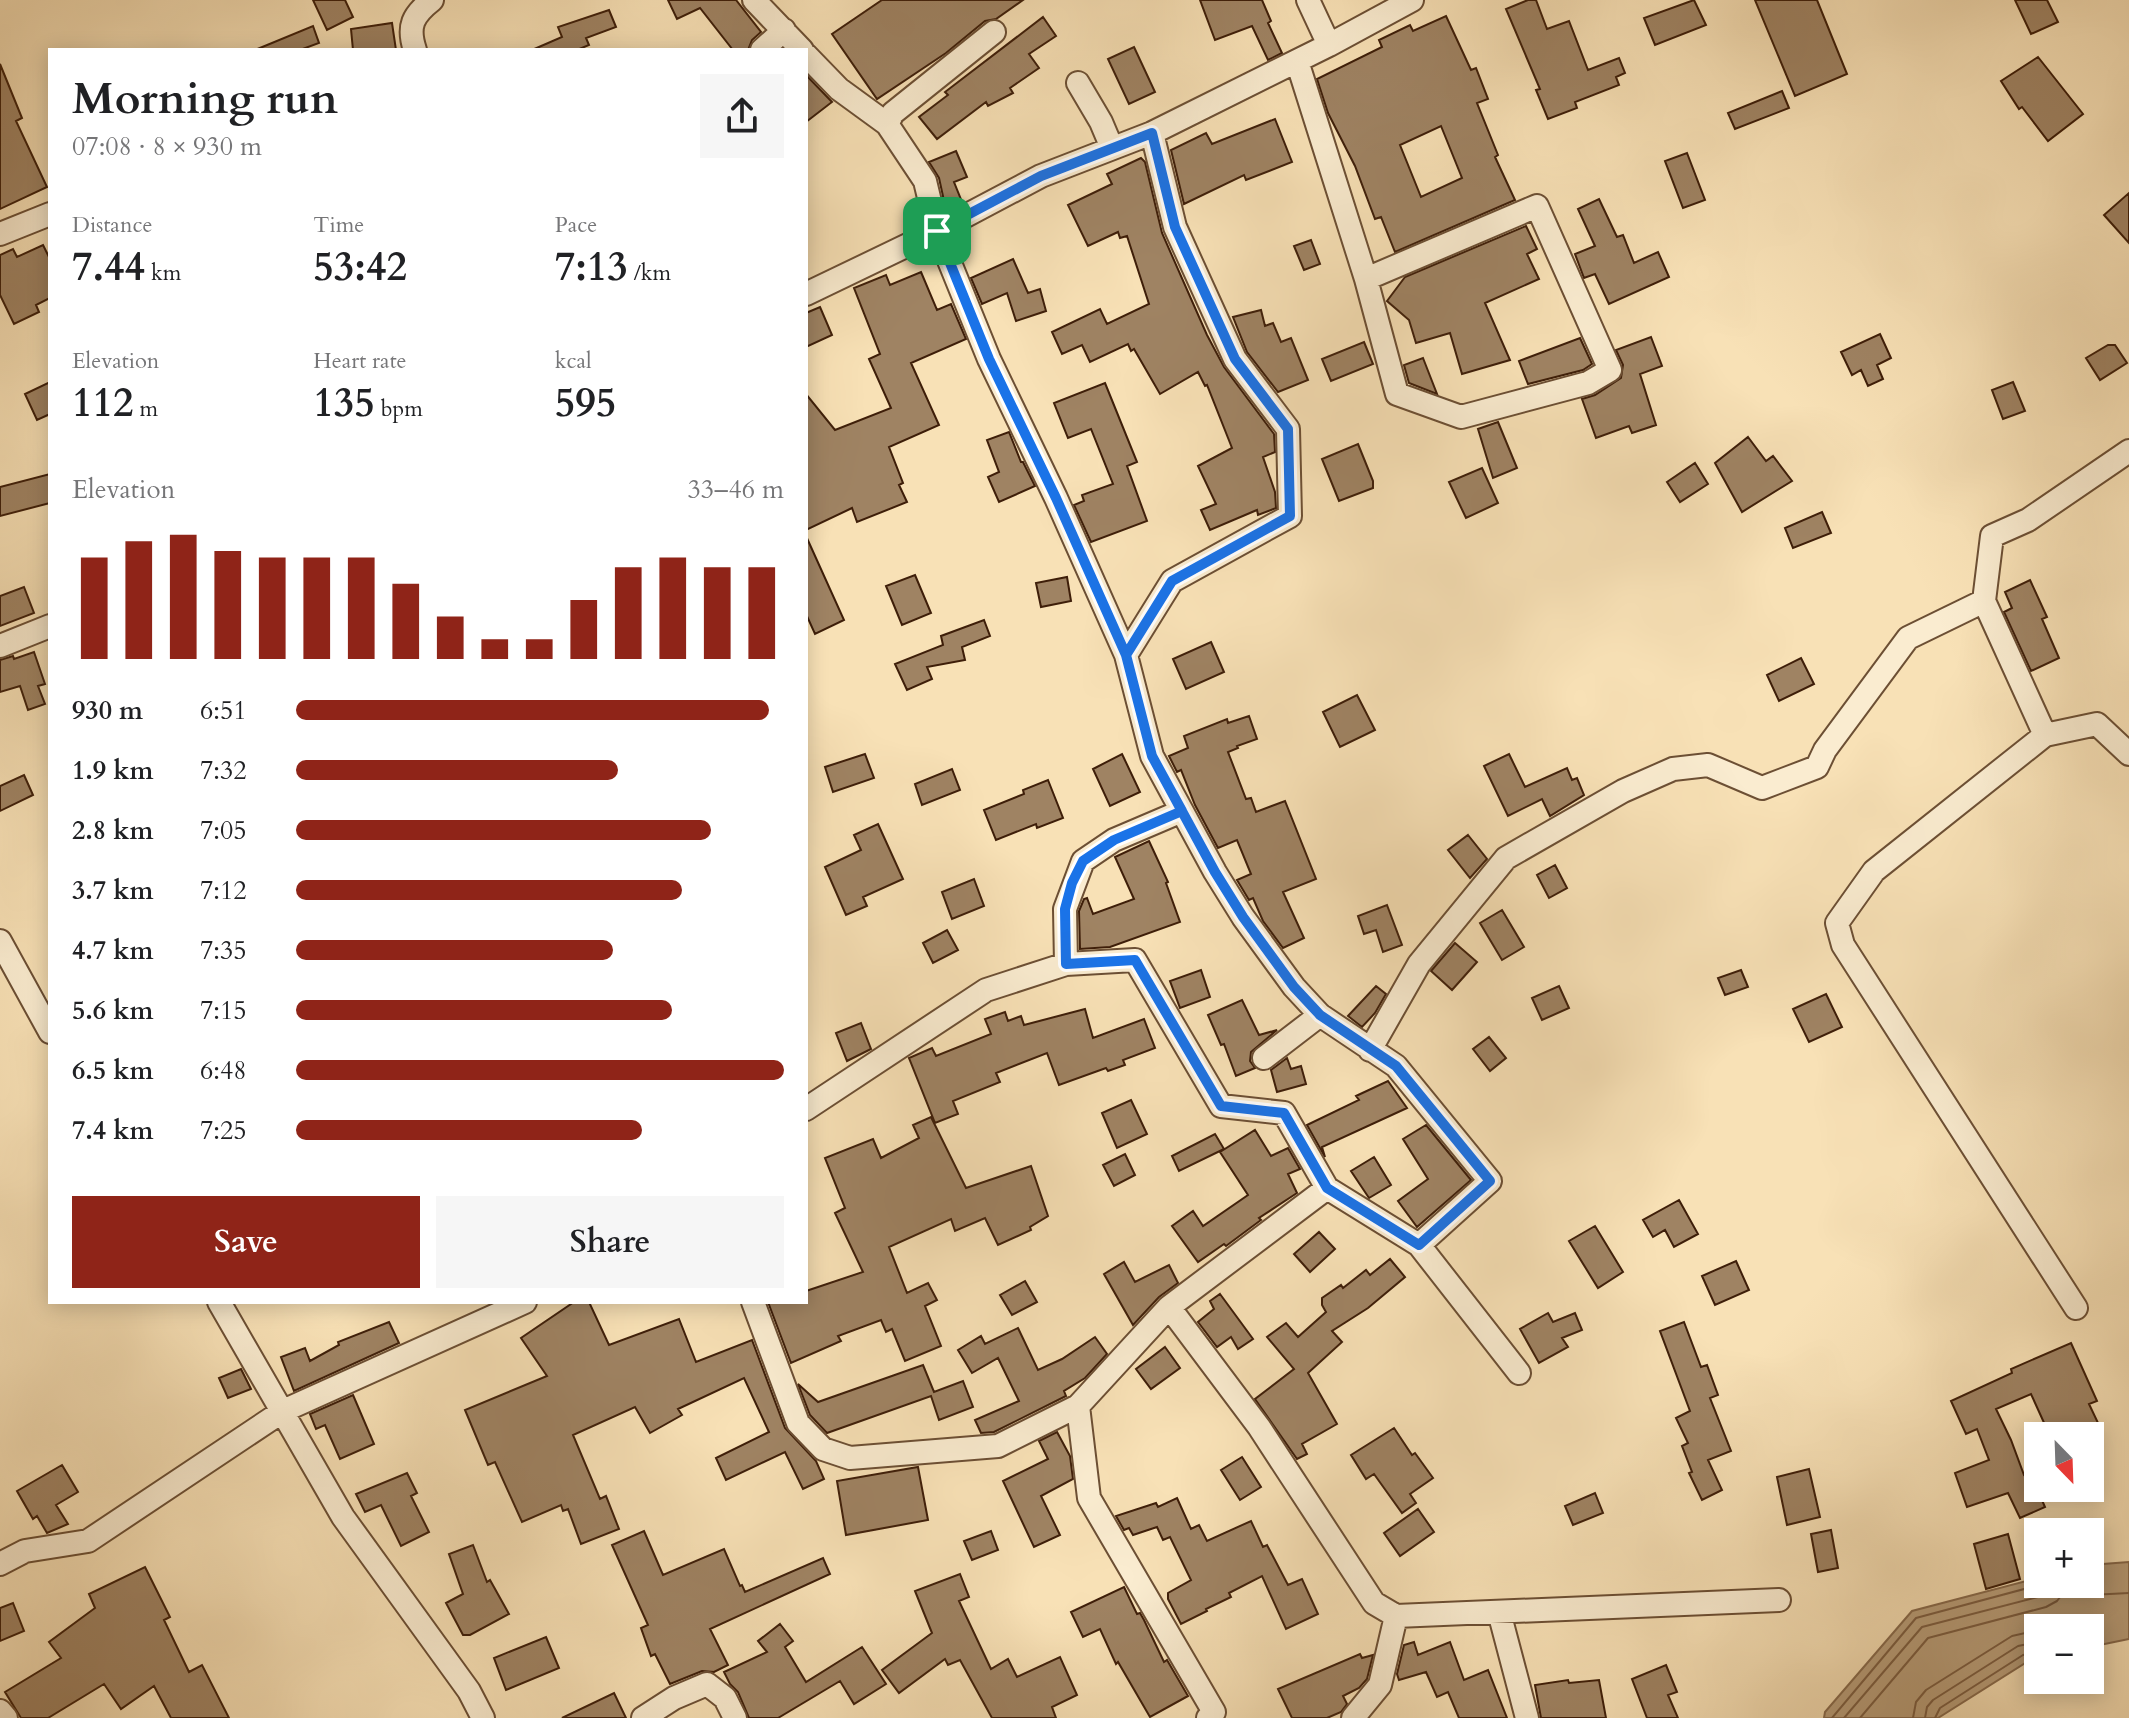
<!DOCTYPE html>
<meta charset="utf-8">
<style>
body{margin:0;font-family:Cardo,serif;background:#f6f6f6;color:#202124;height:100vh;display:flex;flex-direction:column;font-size:30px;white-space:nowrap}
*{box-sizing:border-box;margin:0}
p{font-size:26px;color:#757577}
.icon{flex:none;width:44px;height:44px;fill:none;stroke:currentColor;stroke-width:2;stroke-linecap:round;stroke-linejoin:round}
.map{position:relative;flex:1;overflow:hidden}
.panel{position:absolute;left:48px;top:48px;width:760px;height:1256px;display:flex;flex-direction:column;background:#fff;border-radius:0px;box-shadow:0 4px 20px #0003}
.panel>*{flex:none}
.needle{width:52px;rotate:157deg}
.buttons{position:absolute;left:2024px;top:1422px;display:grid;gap:16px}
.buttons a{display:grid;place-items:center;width:80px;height:80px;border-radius:0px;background:#fff;box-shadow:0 4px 20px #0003;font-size:40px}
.pin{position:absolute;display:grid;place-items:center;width:68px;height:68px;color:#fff;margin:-34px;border-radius:16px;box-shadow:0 4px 12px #0006}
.round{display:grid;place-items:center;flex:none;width:84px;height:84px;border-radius:0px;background:#f6f6f6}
.overview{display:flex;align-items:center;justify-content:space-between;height:136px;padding:0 24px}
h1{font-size:44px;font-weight:800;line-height:60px}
.stats{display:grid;grid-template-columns:repeat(3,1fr);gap:12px;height:136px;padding:8px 24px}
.stats div{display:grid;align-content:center}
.stats b{font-size:40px;font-weight:800}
.stats small{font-size:22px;font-weight:400}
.stats p{font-size:22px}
.chart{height:224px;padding:16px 24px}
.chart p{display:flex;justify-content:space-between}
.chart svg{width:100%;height:144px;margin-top:8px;stroke:#8f2418;stroke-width:6}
.primary-button{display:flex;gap:16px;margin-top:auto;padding:16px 24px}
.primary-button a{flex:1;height:92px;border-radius:0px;background:#8f2418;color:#fff;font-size:32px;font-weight:800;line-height:92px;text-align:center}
.primary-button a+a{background:#f6f6f6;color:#202124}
ul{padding:0 24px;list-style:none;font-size:26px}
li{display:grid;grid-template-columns:128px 96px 1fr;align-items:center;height:60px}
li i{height:20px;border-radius:10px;background:#8f2418}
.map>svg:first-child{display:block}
.water{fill:#b99f7b;stroke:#886b4d;stroke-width:2}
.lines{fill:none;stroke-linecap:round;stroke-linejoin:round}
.shore{stroke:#7c5e42;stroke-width:2}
.building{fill:#9f8363;stroke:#3e1e09;stroke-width:2;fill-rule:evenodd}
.minor-casing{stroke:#6c4f34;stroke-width:26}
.minor{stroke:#faecd0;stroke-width:22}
.route-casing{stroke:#fff;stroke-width:16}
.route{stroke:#1a73e8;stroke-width:10}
</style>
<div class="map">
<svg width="2129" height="1718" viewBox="0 0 2129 1718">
<rect width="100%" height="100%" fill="#f8e1b6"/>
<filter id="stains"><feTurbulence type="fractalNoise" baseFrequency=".0025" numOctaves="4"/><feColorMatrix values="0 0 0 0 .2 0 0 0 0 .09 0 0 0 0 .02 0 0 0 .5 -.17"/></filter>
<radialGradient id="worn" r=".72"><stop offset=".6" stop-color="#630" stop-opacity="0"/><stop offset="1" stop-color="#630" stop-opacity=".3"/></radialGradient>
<path class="water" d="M2129,1562V1639L2090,1647V1628H2038V1659L2027,1662L1938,1718H1824L1825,1712L1912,1611L2038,1578V1584H2090V1565Z"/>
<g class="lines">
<path class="shore" d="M1832,1718L1916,1618L2043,1584
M1844,1718L1922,1627L2042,1596L2055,1584
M1860,1718L1928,1638L2046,1607L2057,1601L2068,1587L2090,1595L2129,1593
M1913,1718L1916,1702L1926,1690L2012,1636L2038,1630
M1925,1718L1927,1707L1933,1700L2018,1646L2038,1642
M1935,1718L1940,1708L2023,1655L2038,1652"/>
</g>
<path class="building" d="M313,0H345L353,17L327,30Z
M668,0H736L761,32L752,40L748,50H733L700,8L677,19Z
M882,0H1023L996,19L985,21L946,53L877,99L832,34Z
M1200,0H1262L1271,21L1268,23L1282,53L1268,60L1252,26L1215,40Z
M1528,0H1536L1547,29L1569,21L1588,70L1619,58L1625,73L1616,77L1619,85L1575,102L1577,108L1548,119L1536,90L1540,89L1506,9Z
M1694,0L1706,25L1655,45L1644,18Z
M1755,0H1817L1847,74L1795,96Z
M2015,0H2047L2058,22L2031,34Z
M609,10L616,27L586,38L589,45L577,50H532L562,37L558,27Z
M1446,16L1471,70L1476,68L1488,99L1477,103L1498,155L1495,157L1515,200L1395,252L1381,217L1375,219L1355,166L1328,113L1317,79L1382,47L1379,40L1410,25L1413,31ZM1441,126L1462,178L1421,197L1400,145Z
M1043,17L1056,36L1029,54L1039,68L1010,88L1013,93L988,106L986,102L937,139L919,117L948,95L945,92Z
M392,23L396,50H353L351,29Z
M313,26L319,43L300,50H255Z
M1134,47L1155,92L1129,104L1108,59Z
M2038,57L2083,114L2048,141L2022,107L2019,109L2001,81Z
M0,64L22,118L16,121L47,187L0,209Z
M806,75L832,102L806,122Z
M1782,91L1789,108L1735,129L1728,113Z
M1275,119L1292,162L1246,180L1244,175L1184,204L1171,150L1206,133L1212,144Z
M956,151L967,177L954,182L962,202L946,210L939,178L929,162Z
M1687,153L1705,200L1683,208L1665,161Z
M1141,158L1145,162L1162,233L1207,335L1224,367L1274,434L1275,452L1263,457L1275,492L1276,508L1258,515L1257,510L1210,530L1201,510L1216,504L1198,466L1232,448L1207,385L1205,386L1198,372L1160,394L1134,349L1131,351L1128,344L1090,362L1082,345L1062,354L1052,332L1100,309L1107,324L1149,304L1127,236L1120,238L1118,232L1088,246L1068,205L1112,184L1107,174Z
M2129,193V243L2104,215Z
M1599,199L1617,237L1623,235L1634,263L1658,252L1669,277L1609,304L1595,274L1584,278L1575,254L1595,246L1578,209Z
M1526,226L1537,249L1527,254L1539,279L1485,303L1510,360L1462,374L1450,333L1416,343L1409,320L1387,301L1405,277Z
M1311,240L1320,264L1304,270L1294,246Z
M43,245L50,259V298L36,305L39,312L14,324L0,295V255L13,249L17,257Z
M1013,259L1028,293L1040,289L1046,311L1016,321L1007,293L982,304L971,278Z
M921,272L937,310L951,304L966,339L911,363L939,425L889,447L903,483L899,485L907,502L857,522L852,508L806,530V394L835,430L891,408L869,359L880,354L854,288L886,275L890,285Z
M820,307L832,335L806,347V313Z
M1261,310L1265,326L1273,323L1281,342L1291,338L1308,380L1278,392L1247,352L1233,317Z
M1880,334L1891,358L1877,365L1883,379L1868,386L1861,370L1852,375L1841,352Z
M1651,337L1662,366L1640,374L1656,425L1632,433L1629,426L1596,438L1582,399L1595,395L1621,378L1623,365L1616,350Z
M1580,338L1592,364L1583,370L1528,384L1519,361Z
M1364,342L1373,364L1331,381L1322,359Z
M2108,345H2115L2127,363L2100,380L2086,358Z
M1423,358L1437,394L1409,383L1404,365Z
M50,382V414L37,420L25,394Z
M2013,382L2025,411L2003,419L1992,390Z
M1105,383L1137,462L1127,466L1147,521L1091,542L1074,505L1084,501L1082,495L1113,484L1091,429L1068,438L1054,403Z
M1498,422L1517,468L1493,478L1478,429Z
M1009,432L1021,462H1023L1035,486L999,502L988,477L999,472L987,440Z
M1748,437L1766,461L1773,456L1792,481L1742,512L1715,463Z
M1358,444L1373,481V488L1339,501L1322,459Z
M1695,463L1708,484L1680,502L1667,482Z
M1482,468L1498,503L1466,518L1449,482Z
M50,474V503L0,516V487Z
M1822,512L1831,533L1793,548L1785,528Z
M806,536L844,620L815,634L806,614Z
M915,575L931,613L902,625L886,586Z
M1067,577L1071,601L1041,607L1036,583Z
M2030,580L2047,617L2042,619L2059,658L2031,671L2004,612L2012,608L2005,592Z
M24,587L34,613L0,626V596Z
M984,620L990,636L962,647L965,660L927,667L932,679L907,690L895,664L943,645L941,636Z
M1211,642L1224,672L1186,689L1173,659Z
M34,652L45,684L38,686L45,704L28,710L20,686L0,692V660L13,656L14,659Z
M1801,658L1814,684L1779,701L1767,675Z
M1357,695L1375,730L1340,747L1323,712Z
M1249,716L1257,739L1237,746L1238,748L1228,752L1246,799L1251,798L1256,812L1285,801L1316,879L1283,892L1304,938L1283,948L1263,921L1253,898L1249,900L1237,880L1251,874L1237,840L1218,848L1195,805L1181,770L1177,772L1169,756L1188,748L1184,736L1227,719L1228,723Z
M865,754L874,778L833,792L825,767Z
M1122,754L1140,792L1110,806L1093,769Z
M1509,754L1525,787L1567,768L1572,780L1577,778L1584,795L1550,816L1542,799L1508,816L1484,766Z
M952,769L960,790L922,805L915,784Z
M24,775L33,795L0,811V786Z
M1048,780L1063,818L1037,828L1036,824L996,840L984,810L1024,794L1023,790Z
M878,824L903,879L863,897L867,906L846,915L825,867L861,850L854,835Z
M1468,835L1487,859L1470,878L1448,850Z
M1149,841L1168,882L1166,883L1180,922L1110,947L1080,949L1079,911L1084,899L1087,898L1093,914L1134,899L1115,857Z
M1555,865L1567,888L1549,898L1537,875Z
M974,879L984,906L952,919L942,892Z
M1387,905L1402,945L1383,952L1376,930L1364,934L1358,916Z
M1502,910L1524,947L1502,960L1480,923Z
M947,930L958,950L933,963L923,943Z
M1455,943L1477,962L1452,990L1431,971Z
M1201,970L1210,997L1180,1008L1170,981Z
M1741,970L1748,987L1725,995L1718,978Z
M1376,986L1386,994L1375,1013L1362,1027L1348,1016Z
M1559,986L1569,1008L1542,1020L1532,998Z
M1826,994L1842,1027L1809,1042L1793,1009Z
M1242,1000L1259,1035L1277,1030L1251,1052L1250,1061L1255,1068L1236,1076L1224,1044L1221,1045L1208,1015Z
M1085,1009L1093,1038L1144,1019L1155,1048L1123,1060L1125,1065L1108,1071L1106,1068L1059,1085L1047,1053L996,1073L1000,1082L953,1101L958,1114L935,1123L909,1058L932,1048L936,1056L991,1034L985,1019L1005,1012L1008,1021L1021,1016L1024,1025Z
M861,1023L871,1049L847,1061L836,1033Z
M1489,1037L1506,1058L1490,1071L1473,1049Z
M1287,1058L1291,1069L1301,1066L1306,1084L1277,1092L1271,1070Z
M1388,1081L1407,1108L1322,1147L1325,1157L1307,1125L1359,1100L1356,1096Z
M1131,1100L1147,1134L1117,1148L1102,1113Z
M931,1117L966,1188L1031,1166L1048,1216L1030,1227L1031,1230L998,1245L985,1218L955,1231L951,1219L889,1247L907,1293L928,1283L937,1300L925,1306L941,1346L905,1361L892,1329L886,1332L881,1320L838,1336L841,1341L791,1363L768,1302H806V1291L863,1272L835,1213L845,1208L825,1158L873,1139L881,1158L919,1138L913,1125Z
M1426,1125L1471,1180L1417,1227L1398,1201L1428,1179L1403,1139Z
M1255,1130L1271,1156L1288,1148L1300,1169L1288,1174L1297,1193L1259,1218L1261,1220L1226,1246L1224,1244L1198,1262L1172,1226L1193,1211L1203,1226L1248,1195L1220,1152Z
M1215,1134L1224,1149L1179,1171L1172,1156Z
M1125,1154L1135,1175L1114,1186L1103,1165Z
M1374,1157L1391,1185L1369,1198L1351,1171Z
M1679,1200L1698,1234L1674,1247L1665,1230L1653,1237L1643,1220Z
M1595,1226L1623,1272L1598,1288L1569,1241Z
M1319,1232L1335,1249L1310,1272L1294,1254Z
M1390,1259L1405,1277L1368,1308L1332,1331L1342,1342L1308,1373L1337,1424L1302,1444L1307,1454L1297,1459L1255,1399L1294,1369L1267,1337L1286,1323L1298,1337L1326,1312L1322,1305V1298L1341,1285L1343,1288L1366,1270L1370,1275Z
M1736,1261L1749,1290L1715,1305L1702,1276Z
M1124,1262L1135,1282L1169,1265L1178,1283L1159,1297L1133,1325L1104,1274Z
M1025,1281L1037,1302L1012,1315L1000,1295Z
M1220,1294L1253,1339L1238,1349L1231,1337L1217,1347L1198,1322L1214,1309L1210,1301Z
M574,1302H589L609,1345L679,1319L696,1362L752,1340L785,1428L816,1461L824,1479L803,1489L785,1452L726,1480L716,1458L769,1432L744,1378L678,1409L682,1415L650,1433L635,1407L573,1435L600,1499L606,1496L619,1529L581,1544L568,1509L563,1511L561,1505L522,1522L495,1462L488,1465L465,1410L547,1376L521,1338Z
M1548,1313L1553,1322L1575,1313L1582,1330L1562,1338L1568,1347L1539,1363L1520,1329Z
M389,1322L399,1343L294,1391L281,1357L305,1348L310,1361L339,1345L338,1342Z
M1684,1322L1701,1367L1707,1365L1718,1395L1710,1398L1731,1451L1708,1460L1722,1490L1702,1500L1689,1473L1692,1472L1682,1446L1688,1443L1676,1418L1690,1411L1660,1331Z
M1018,1328L1038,1370L1062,1359L1095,1337L1107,1354L1085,1378L1064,1391L1066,1396L994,1432L981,1433L975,1420L1019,1401L998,1358L972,1373L958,1350L981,1336L985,1344Z
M2071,1343L2097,1401L2089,1404L2099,1425L2090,1430L2092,1436H2050L2031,1394L1996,1409L2011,1440L2024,1475L2030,1473L2045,1507L2020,1518L2008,1493L1967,1507L1955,1473L1989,1460L1977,1429L1966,1434L1951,1401L2012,1373L2011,1369Z
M1165,1347L1180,1368L1151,1389L1136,1369Z
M923,1365L934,1392L963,1381L973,1407L939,1420L931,1396L827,1433L810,1415L798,1384L818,1402Z
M241,1369L251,1389L228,1398L219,1378Z
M353,1395L374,1444L340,1459L325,1425L316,1429L310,1414Z
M1394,1428L1412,1455L1415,1453L1433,1478L1410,1494L1416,1503L1402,1513L1374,1474L1366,1479L1351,1455Z
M1057,1432L1070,1456L1073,1479L1041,1496L1060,1535L1034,1547L1003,1481L1048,1459L1039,1441Z
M1242,1457L1261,1487L1240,1500L1221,1470Z
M62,1465L78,1492L56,1505L68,1524L47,1533L37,1516L33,1519L17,1491Z
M918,1467L928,1520L846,1535L837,1481Z
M1809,1469L1820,1517L1787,1525L1777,1477Z
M407,1473L417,1493L411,1496L429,1532L401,1546L381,1505L365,1512L356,1494Z
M1595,1493L1603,1513L1573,1525L1565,1506Z
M1177,1498L1191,1529L1199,1525L1207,1541L1251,1521L1263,1547L1267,1545L1288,1585L1302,1579L1318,1614L1286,1629L1262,1576L1229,1593L1231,1597L1206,1609L1207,1611L1181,1624L1168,1599V1593L1191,1580L1170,1537L1163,1540L1157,1527L1133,1535L1129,1528L1124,1530L1116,1516L1156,1503L1158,1507Z
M1418,1509L1434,1532L1400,1556L1384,1533Z
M1831,1530L1838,1568L1818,1572L1811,1534Z
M644,1531L663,1575L724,1549L740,1586L742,1585L745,1592L823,1558L830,1574L710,1629L728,1665L714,1672L702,1671L670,1684L655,1654L651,1656L641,1628L648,1625L612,1545Z
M991,1531L998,1550L972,1560L964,1541Z
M2008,1534L2020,1579L1986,1589L1974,1544Z
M473,1545L487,1582L490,1580L509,1614L470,1635H463L446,1603L463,1594L449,1554Z
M145,1567L170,1617L164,1620L189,1672L202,1665L229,1718H171L154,1686L121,1709L104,1684L48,1718H21L5,1692L61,1658L49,1642L95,1608L89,1594Z
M960,1574L969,1597L959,1601L991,1669L1008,1659L1017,1677L1060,1657L1077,1695L1052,1707L1056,1718H992L960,1660L948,1665L945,1659L899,1693L882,1670L932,1633L915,1591Z
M1124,1587L1137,1614L1140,1613L1144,1620L1164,1662L1167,1660L1188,1696L1150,1717L1118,1662L1116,1664L1100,1629L1083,1637L1071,1612Z
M13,1603L24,1631L0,1641V1608Z
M780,1624L793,1641L785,1647L806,1682L862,1647L886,1684L854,1704L840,1681L778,1718H749L738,1692L730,1684L724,1672L767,1652L758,1641Z
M546,1637L559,1668L506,1690L494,1658Z
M1414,1642L1418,1655L1450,1642L1464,1680L1488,1670L1507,1718H1459L1448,1692L1437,1697L1426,1672L1399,1680L1397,1674L1404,1645Z
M1360,1654L1362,1658L1373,1655L1367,1679L1359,1688L1343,1696L1347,1704L1341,1712L1327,1718H1292L1278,1689Z
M1666,1665L1677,1692L1668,1695L1678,1718H1647L1632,1679Z
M1568,1680L1569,1683L1599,1680L1606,1718H1541L1535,1685Z
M614,1693L626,1718H562Z"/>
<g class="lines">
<defs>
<path id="minor" d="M754,0L802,50
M1308,0L1329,45
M994,32L893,113L887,124L925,181L937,231L989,359L1056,498L1126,655
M415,50C407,26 413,15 432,0
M762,50L784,30
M806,55L839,89L887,124
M1297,61L1366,279L1397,394L1461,417L1588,383L1610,370L1537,206L1366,279
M1078,83L1101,122L1112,148
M0,234L50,214
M806,294L937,231L1041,176L1152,133
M0,646L50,626
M2045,735L1984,601L1992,536L2028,520L2129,451
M0,941L50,1032
M1066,964L1065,909L1083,861L1114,840L1182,811
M1370,1050L1419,964L1506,858L1623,791L1673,769L1708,765L1762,788L1817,767L1825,750L1908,638L1984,601
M1264,1058L1320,1015
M806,1109L986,990L1066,964L1135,960L1221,1106L1284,1113L1327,1188
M1419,1245L1519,1373
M219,1302L343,1517L469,1691L483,1718
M753,1302L798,1423L823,1449L850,1458L998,1446L1078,1406
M1169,1307L1259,1427L1374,1603L1396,1616L1779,1600
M2076,1308L1843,945L1837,923L1874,871L2045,735L2097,724L2129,754
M0,1564L25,1551L88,1541L283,1411L525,1302
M1499,1612L1527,1718
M0,1711L6,1718
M643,1718L674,1698L707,1684L725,1698L735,1718
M1208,1718L1214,1712L1089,1498L1078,1406L1169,1307L1327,1188L1419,1245L1490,1181L1396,1066L1320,1015L1294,987L1243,917L1215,872L1152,756L1126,655L1172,581L1290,516L1288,429L1235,359L1175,227L1152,133L1329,45L1412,0
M1353,1718L1380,1685L1396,1616"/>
</defs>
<use href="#minor" class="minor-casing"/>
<use href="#minor" class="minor"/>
</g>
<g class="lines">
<defs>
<path id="route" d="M937,231L989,359L1056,498L1126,655L1152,756L1182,811L1114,840L1083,861L1072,883L1065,909L1066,964L1135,960L1221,1106L1284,1113L1327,1188L1419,1245L1490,1181L1396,1066L1320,1015L1294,987L1243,917L1215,872L1152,756L1126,655L1172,581L1290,516L1288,429L1235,359L1175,227L1152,133L1041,176L937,231"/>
</defs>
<use href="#route" class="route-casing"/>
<use href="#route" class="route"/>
</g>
<rect width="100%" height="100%" filter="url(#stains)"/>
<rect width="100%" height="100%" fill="url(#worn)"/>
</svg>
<div class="buttons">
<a><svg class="needle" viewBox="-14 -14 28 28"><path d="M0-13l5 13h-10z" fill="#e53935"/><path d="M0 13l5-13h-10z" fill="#757577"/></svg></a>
<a>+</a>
<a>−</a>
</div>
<div class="pin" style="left:937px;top:231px;background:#1e9e55"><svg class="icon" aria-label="arrive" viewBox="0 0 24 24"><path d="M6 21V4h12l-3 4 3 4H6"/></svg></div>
<section class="panel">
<div class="overview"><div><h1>Morning run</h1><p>07:08 · 8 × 930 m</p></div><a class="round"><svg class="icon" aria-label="share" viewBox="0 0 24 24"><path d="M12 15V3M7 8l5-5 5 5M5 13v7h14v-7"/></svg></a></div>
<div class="stats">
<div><p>Distance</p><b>7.44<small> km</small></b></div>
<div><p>Time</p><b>53:42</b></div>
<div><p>Pace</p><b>7:13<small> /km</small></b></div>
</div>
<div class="stats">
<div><p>Elevation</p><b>112<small> m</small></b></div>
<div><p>Heart rate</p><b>135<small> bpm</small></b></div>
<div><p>kcal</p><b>595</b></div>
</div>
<div class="chart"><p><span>Elevation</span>33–46 m</p>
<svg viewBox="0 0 160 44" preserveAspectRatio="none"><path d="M5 44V13M15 44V8M25 44V6M35 44V11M45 44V13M55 44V13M65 44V13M75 44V21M85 44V31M95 44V38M105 44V38M115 44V26M125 44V16M135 44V13M145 44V16M155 44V16"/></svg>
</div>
<ul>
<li><b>930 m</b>6:51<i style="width:97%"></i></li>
<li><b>1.9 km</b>7:32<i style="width:66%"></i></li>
<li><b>2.8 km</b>7:05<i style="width:85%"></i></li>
<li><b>3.7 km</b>7:12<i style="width:79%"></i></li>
<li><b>4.7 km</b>7:35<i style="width:65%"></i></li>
<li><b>5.6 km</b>7:15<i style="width:77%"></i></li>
<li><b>6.5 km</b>6:48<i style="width:100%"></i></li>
<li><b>7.4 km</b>7:25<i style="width:71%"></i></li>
</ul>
<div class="primary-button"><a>Save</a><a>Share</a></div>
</section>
</div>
